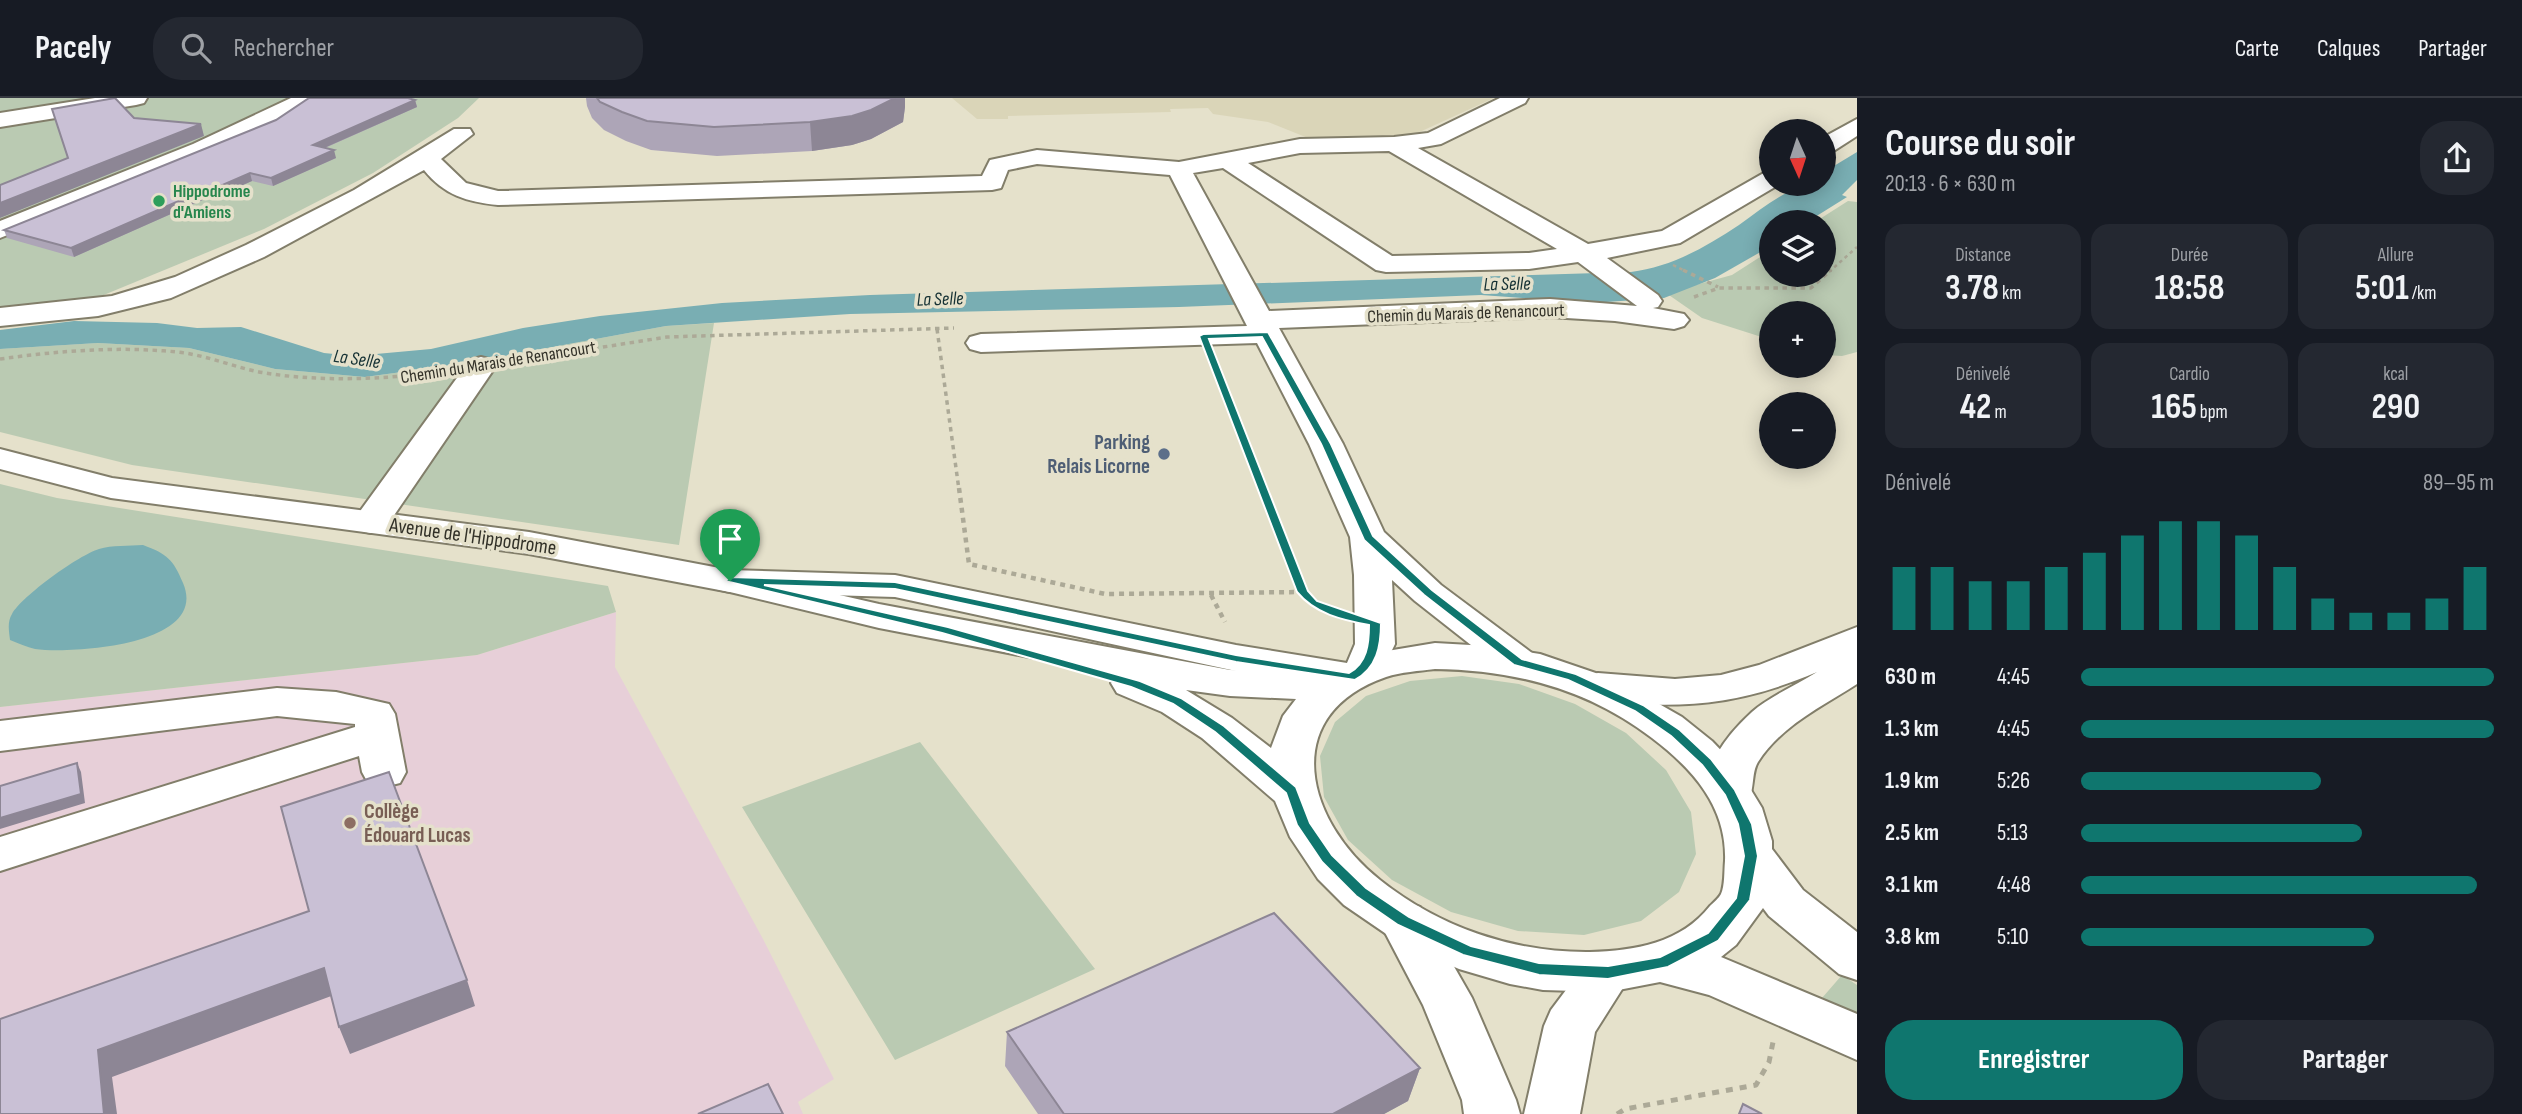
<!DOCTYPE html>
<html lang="fr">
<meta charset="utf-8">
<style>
body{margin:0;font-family:"Sofia Sans Condensed",sans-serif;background:#242831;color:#f1f3f6;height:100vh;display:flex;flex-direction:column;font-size:26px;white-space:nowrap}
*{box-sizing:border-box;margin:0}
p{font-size:23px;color:#9ea1a6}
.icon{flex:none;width:38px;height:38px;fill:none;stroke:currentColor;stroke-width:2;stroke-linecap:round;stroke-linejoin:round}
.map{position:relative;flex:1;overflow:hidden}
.sheet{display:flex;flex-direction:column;background:#171b24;width:665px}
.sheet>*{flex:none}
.needle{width:46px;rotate:177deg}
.buttons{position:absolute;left:1759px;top:21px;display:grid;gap:14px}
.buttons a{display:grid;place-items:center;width:77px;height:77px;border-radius:50%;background:#171b24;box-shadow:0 4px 18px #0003;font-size:35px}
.pin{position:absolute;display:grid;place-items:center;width:60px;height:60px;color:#fff;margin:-72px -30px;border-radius:50% 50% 50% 0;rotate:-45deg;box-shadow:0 0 7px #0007}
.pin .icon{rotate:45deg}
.round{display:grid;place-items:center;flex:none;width:74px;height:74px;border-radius:28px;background:#242831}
.headline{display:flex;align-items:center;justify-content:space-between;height:119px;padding:0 28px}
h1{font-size:38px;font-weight:700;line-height:52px}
.figures{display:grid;grid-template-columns:repeat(3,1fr);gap:10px;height:119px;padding:7px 28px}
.figures div{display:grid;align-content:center;border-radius:18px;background:#242831;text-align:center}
.figures b{font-size:35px;font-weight:700}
.figures small{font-size:19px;font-weight:400}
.figures p{font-size:19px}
.chart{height:196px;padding:14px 28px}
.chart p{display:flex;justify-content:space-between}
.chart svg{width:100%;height:126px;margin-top:7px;stroke:#0f766e;stroke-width:6}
.cta{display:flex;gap:14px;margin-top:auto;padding:14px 28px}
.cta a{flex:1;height:80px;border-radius:28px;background:#0f766e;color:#fff;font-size:28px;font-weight:700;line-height:80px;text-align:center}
.cta a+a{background:#242831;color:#f1f3f6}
ul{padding:0 28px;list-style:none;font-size:23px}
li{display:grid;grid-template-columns:112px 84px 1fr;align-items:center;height:52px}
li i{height:18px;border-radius:9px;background:#0f766e}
header{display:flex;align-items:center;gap:42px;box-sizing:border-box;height:98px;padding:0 35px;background:#171b24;border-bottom:2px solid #363941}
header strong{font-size:33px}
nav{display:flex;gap:38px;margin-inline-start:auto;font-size:24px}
.search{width:490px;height:63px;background:#242831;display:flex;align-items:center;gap:18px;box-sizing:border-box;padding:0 24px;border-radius:28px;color:#9ea1a6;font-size:26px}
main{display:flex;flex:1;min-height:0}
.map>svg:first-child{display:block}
.built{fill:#dad5b8}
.education{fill:#e7cfd8}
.green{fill:#bacab2}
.water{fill:#79aeb3}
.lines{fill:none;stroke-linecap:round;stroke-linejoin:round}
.minor-casing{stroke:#827e6a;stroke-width:4}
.major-casing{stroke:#827e6a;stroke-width:4}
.path-far3{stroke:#aca997;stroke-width:2.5;stroke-dasharray:3.5 3.5;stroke-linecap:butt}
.path-far2{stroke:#aca997;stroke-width:3.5;stroke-dasharray:4.5 4.5;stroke-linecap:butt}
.path-far1{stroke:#aca997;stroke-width:4.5;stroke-dasharray:5 5;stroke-linecap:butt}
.path{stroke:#aca997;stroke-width:5;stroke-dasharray:7 7;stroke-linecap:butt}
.minor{fill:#fff;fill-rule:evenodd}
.major{fill:#fff;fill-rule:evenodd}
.wall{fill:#ada5b7}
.shaded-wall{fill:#8d8695}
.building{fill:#c9c0d5;stroke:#8d8695;stroke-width:2}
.route{fill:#0f766e;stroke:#fff;stroke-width:2;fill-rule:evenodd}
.leisure-dot{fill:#2e9e5b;stroke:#e5e1cb;stroke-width:2.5}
.service-dot{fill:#5c6f8a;stroke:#e5e1cb;stroke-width:2.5}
.education-dot{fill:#8d6e63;stroke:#e5e1cb;stroke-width:2.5}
.labels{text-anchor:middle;stroke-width:7;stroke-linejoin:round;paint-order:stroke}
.far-leisure-label{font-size:18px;font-weight:bold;fill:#27864d;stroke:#e5e1cb;text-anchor:start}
.far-street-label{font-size:18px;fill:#323128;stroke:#e5e1cb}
.far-water-label{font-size:19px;font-style:italic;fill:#143033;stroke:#e5e1cb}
.service-label{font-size:21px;font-weight:bold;fill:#4e5e75;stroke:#e5e1cb;text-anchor:end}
.street-label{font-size:21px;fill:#323128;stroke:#e5e1cb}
.education-label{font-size:21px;font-weight:bold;fill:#785e54;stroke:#e5e1cb;text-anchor:start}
</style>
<header>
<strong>Pacely</strong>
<div class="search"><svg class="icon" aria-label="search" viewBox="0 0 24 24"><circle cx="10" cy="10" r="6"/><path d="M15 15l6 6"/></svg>Rechercher</div>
<nav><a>Carte</a><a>Calques</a><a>Partager</a></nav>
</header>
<main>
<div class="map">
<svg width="1857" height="1016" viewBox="0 0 1857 1016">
<rect width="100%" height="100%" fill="#e5e1cb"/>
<path class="built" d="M952,0H1494L1413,37L1308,40L1268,24L1213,16L1208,10L1170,11L1171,14L1008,18V21H977Z"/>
<path class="education" d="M616,514L615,569L763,841L834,981L798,1004L803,1016H0V609L477,557Z"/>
<path class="green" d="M0,0H479L458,20L373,75L264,131L94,201L0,211Z
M1848,103L1857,104V254L1842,258L1824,257V215H1771V242L1702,220L1666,195L1732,177L1771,152V177H1824V124H1815Z
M714,225L679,447L132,367L0,334V251L98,245L189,250L275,271L365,279L461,266L666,228Z
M0,386L57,400L608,488L616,514L477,557L0,609Z
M1462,578L1519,586L1575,606L1626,635L1666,672L1691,714L1696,756L1679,794L1641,823L1584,837L1518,833L1451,814L1392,782L1348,742L1324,699L1320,658L1335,624L1366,598L1410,583Z
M920,644L1095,871L895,962L742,709Z
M1842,877L1857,887V921L1822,900Z"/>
<path class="water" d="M1857,54V82L1842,97L1847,99L1807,124H1771V148L1715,180L1664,200L1592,205L1481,197L1179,209L850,216L666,228L461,266L365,279L275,271L189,250L98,245L0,251V232L74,223L157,225L197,230L241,229L324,255L354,258L431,251L523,230L600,218L722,205L870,197L1631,174C1671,169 1706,149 1739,127C1766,108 1789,86 1824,86V74Z
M143,447C167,456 173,461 183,485C210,548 71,556 35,551C27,549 18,545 10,542C9,533 7,524 12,516C22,498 79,457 99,451C112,447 129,448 143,447Z"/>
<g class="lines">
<defs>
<path id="minor" d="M95,0H147L144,5L136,7L0,29V15Z
M291,0H317L293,18L209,56L0,140V123L193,46Z
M1500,0H1528L1525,5L1441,46L1418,50L1588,146L1662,133L1762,76L1771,74V86H1780L1680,145L1607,160L1658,197L1662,203L1658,209L1653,210L1684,216L1689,222L1684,228L1674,231L1615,223L1550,219L1279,230L1343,346L1384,434L1441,487L1532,555L1538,564L1532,573L1518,577L1504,573L1415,503L1392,482L1395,546L1378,581L1351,592L1236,573L895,499L730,494L717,491L711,483L717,475L730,472L895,477L1236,547L1347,565L1355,546L1354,477L1350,439L1309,346L1257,245L981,254L970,251L966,245L970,239L981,236L1247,228L1170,77L1037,66L1008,72L1001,90L992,92L498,107C467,104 444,97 424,72L264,159L171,200L98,218L0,228V210L112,198L175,179L246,147L354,92L454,31H470L473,36L441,61L466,85L498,93L982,78L990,62L1037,52L1179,64L1300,41L1394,39L1428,35ZM1389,53L1557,151L1529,155L1392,158L1248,65L1300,55ZM1223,70L1376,172L1386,174L1529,171L1578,164L1637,208L1550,201L1269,213L1193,75Z
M1857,21V38L1832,54L1824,56V39Z
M481,259L492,262L496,268L384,432L371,435L358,432L353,424L358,416L470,262Z
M1857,529V586C1821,609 1781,628 1758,664C1751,675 1755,692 1747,706L1731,711L1715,706C1696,673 1728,636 1752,614C1770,598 1797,587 1817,574C1737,608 1683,611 1598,603L1583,599L1577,589L1583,579L1598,575L1675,581L1721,577L1759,567Z
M277,590L336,594L389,606L395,616L406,674L400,685L384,689L368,685L362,674L359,658L0,773V739L355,629V626L277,618L0,653V623Z
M1403,804L1420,809L1472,900L1516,1002L1520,1016H1464L1462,1002L1423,907L1379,823L1386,809Z
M1608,854L1626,860L1633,874L1595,934L1580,1016H1524L1544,928L1551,912L1590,860Z"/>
<path id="major" d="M0,351L112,380L529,434L730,472L879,506L1230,572L1300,574L1334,572L1349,564L1381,554L1435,545L1488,548L1540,556L1619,583L1682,619L1712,643L1737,669L1762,710L1772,743V751L1803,792L1857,834V882L1839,876L1769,818L1763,810L1736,847L1721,859L1857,916V962L1709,897L1660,884L1608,894L1543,892L1510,886L1459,871L1398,844L1344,807L1318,781L1290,739L1275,703L1202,640L1162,614L1117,595L1111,585L1117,576L879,530L730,494L529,456L111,400L0,371ZM1435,571C1515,572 1588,591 1652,640C1693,671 1727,709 1725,763C1724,773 1725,787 1721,796C1719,800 1713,805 1710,808C1681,845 1635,853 1590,854C1514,855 1439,829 1380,782C1306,724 1277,617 1386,579C1401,574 1419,573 1435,571ZM1186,592L1230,598L1296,601L1283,618L1271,650L1232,620Z"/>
</defs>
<use href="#minor" class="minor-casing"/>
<use href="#major" class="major-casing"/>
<path class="path-far3" d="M1673,167L1687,174
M1829,174L1857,149"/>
<path class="path-far2" d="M1683,172L1718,189
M1694,199L1719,190H1811L1831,172
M937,231L959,392
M0,261C58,253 118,248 177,254C207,257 235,270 265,275C322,284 379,281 436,275
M514,263L667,239L954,230
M1214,266L1263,392"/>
<path class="path-far1" d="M959,390L969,466L1105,496L1303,494L1313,505L1334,514
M1263,390L1303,494
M1211,497L1225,524"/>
<path class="path" d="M1617,1016L1625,1011L1756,987L1769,964L1773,944"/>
<use href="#minor" class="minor"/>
<use href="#major" class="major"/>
</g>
<path class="wall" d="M586,0H905V9L903,24L871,41L852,47L812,53L717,58L651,52L626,43L604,32L592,20L587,8Z
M415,2L417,9L325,50L336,60L273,88L252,83L220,97L216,96L74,159L7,140L4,132Z
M1007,934L1420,970L1408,1003L1384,1016H1038L1005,968Z"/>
<path class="shaded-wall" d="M895,0H905V9L903,24L871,41L852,47L812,53L810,24Z
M415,2L417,9L315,54L313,47Z
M201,26L204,38L0,120V105Z
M334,52L336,60L273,88L271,80Z
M250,75L252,83L220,97L218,89Z
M213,88L216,96L74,159L71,150Z
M77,665L81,674L85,705L0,731V720Z
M324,870L334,897L112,979L117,1016H104L98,952Z
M467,882L475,908L350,956L339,929Z
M1420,970L1408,1003L1384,1016H1333Z"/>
<path class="building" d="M115,0L134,20L201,26L0,105V87L68,60L52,11Z
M309,0H408L415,2L313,47L334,52L271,80L250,75L218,89L213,88L71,150L4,132L276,22Z
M597,0H895L871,12L852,18L810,24L714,29L647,23L622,14L600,4Z
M77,665L81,696L0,720V688Z
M389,674L467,882L339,929L324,870L98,952L104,1016H0V921L309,813L281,709Z
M1274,815L1420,970L1333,1016H1064L1007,934Z
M768,986L783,1016H698Z
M1743,1006L1762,1016H1739Z"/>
<path class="route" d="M1268,234L1331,346L1373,438L1432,492L1522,561L1576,576L1643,607L1680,632L1711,661L1735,692L1752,726L1758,758L1750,802L1718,843L1668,869L1608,881L1539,877L1463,857L1398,827L1356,798L1322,764L1297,727L1286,695L1215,634L1173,606L1131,589L942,535L725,483L730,479L895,484L1236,557L1349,575C1367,565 1369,546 1369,527C1342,522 1315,516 1297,494L1199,238L1203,236ZM1262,239L1321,346L1364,442L1424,497L1514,567L1568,582L1635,613L1671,638L1702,667L1725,697L1738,726L1744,758L1736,800L1708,835L1660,859L1608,868L1539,865L1471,848L1409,819L1366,790L1332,757L1310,725L1296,689L1224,628L1181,600L1140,583L948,529L764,487L895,491L1236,564L1355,582C1377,570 1381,548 1381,525L1317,503L1308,493L1209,241Z"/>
<circle class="leisure-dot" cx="159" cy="103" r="7"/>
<circle class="service-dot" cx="1164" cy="356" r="7"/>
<circle class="education-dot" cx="350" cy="725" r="7"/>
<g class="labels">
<g class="far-leisure-label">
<text x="173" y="99">Hippodrome<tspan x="173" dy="21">d'Amiens</tspan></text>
</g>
<g class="far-street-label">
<text transform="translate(1466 215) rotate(-2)" y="6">Chemin du Marais de Renancourt</text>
<text transform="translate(498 264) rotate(-9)" y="6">Chemin du Marais de Renancourt</text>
</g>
<g class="far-water-label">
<text transform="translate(1507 185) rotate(-1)" y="7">La Selle</text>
<text transform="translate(940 200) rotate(-2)" y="7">La Selle</text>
<text transform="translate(357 260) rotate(8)" y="7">La Selle</text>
</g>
<g class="service-label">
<text x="1150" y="351">Parking<tspan x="1150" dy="24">Relais Licorne</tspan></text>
</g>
<g class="street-label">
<text transform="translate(473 438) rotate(8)" y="7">Avenue de l'Hippodrome</text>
</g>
<g class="education-label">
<text x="364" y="720">Collège<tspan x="364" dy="24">Édouard Lucas</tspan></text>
</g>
</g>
</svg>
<div class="buttons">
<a><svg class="needle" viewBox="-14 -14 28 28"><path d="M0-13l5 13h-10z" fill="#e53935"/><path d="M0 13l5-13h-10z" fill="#9ea1a6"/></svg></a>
<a><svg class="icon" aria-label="layers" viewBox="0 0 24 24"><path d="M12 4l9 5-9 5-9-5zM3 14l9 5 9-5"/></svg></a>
<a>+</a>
<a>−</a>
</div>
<div class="pin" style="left:730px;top:483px;background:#1e9e55"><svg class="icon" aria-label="arrive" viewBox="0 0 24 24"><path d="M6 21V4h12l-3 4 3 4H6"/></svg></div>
</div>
<section class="sheet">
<div class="headline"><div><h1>Course du soir</h1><p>20:13 · 6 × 630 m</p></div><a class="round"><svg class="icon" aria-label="share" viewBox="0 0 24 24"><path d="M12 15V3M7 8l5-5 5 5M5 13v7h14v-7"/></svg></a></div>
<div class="figures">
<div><p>Distance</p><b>3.78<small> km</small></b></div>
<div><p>Durée</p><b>18:58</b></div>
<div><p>Allure</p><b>5:01<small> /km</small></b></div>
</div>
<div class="figures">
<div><p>Dénivelé</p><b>42<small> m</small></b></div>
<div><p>Cardio</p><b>165<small> bpm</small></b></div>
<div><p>kcal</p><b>290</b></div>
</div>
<div class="chart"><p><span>Dénivelé</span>89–95 m</p>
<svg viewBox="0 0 160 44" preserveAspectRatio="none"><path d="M5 44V22M15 44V22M25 44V27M35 44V27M45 44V22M55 44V17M65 44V11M75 44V6M85 44V6M95 44V11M105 44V22M115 44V33M125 44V38M135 44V38M145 44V33M155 44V22"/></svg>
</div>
<ul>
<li><b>630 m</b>4:45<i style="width:100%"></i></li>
<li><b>1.3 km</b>4:45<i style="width:100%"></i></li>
<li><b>1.9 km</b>5:26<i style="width:58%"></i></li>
<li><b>2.5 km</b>5:13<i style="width:68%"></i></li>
<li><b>3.1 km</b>4:48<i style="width:96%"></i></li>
<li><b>3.8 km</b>5:10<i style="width:71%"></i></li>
</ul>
<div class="cta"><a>Enregistrer</a><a>Partager</a></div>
</section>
</main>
